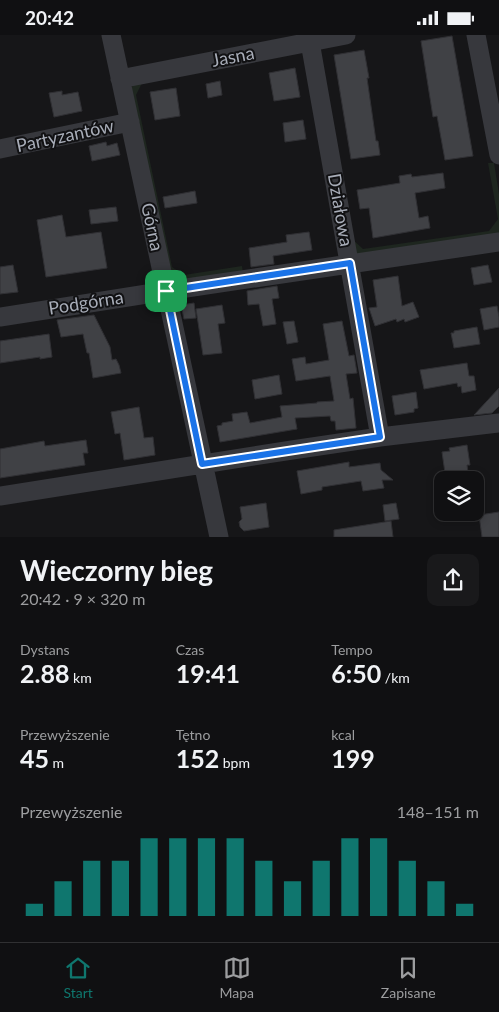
<!DOCTYPE html>
<html lang="pl">
<meta charset="utf-8">
<style>
body{margin:0;font-family:Lato,sans-serif;background:#19191b;color:#f1f3f6;height:100vh;display:flex;flex-direction:column;font-size:19px;white-space:nowrap}
*{box-sizing:border-box;margin:0}
p{font-size:16px;color:#9c9d9f}
.icon{flex:none;width:28px;height:28px;fill:none;stroke:currentColor;stroke-width:2;stroke-linecap:round;stroke-linejoin:round}
.map{position:relative;height:502px;overflow:hidden}
.side{display:flex;flex-direction:column;background:#101012;flex:1}
.side>*{flex:none}
.buttons{position:absolute;left:434px;top:436px;display:grid;gap:10px}
.buttons a{display:grid;place-items:center;width:50px;height:50px;border-radius:10px;background:#101012;box-shadow:0 2px 8px #0003,0 0 0 1px #303032;font-size:25px}
.pin{position:absolute;display:grid;place-items:center;width:42px;height:42px;color:#fff;margin:-21px;border-radius:10px;box-shadow:0 2px 8px #0006}
.round{display:grid;place-items:center;flex:none;width:52px;height:52px;border-radius:10px;background:#19191b}
.headline{display:flex;align-items:center;justify-content:space-between;height:85px;padding:0 20px}
h1{font-size:28px;font-weight:700;line-height:38px}
.metrics{display:grid;grid-template-columns:repeat(3,1fr);gap:8px;height:85px;padding:5px 20px}
.metrics div{display:grid;align-content:center}
.metrics b{font-size:25px;font-weight:700}
.metrics small{font-size:14px;font-weight:400}
.metrics p{font-size:14px}
.chart{height:140px;padding:10px 20px}
.chart p{display:flex;justify-content:space-between}
.chart svg{width:100%;height:90px;margin-top:5px;stroke:#0f766e;stroke-width:6}
.status{display:flex;justify-content:space-between;align-items:center;height:35px;padding:0 25px;background:#101012;direction:ltr}
.status svg{height:14px;fill:currentColor}
.tab-bar{display:flex;justify-content:space-around;align-items:center;height:70px;border-top:1px solid #303032;background:#101012;font-size:14px;color:#9c9d9f}
.tab-bar a{display:grid;justify-items:center;gap:2px}
.tab-bar .selected{color:#0f766e}
.map>svg:first-child{display:block}
.green{fill:#1e261f}
.building{fill:#404145;stroke:#303034}
.lines{fill:none;stroke-linecap:round;stroke-linejoin:round}
.minor{stroke:#37383d;stroke-width:19}
.route-casing{stroke:#fff;stroke-width:10}
.route{stroke:#1a73e8;stroke-width:6}
.labels{text-anchor:middle;stroke-width:4;stroke-linejoin:round;paint-order:stroke}
.street-label{font-size:18px;fill:#a8adb8;stroke:#111113}
</style>
<div class="status"><b>20:42</b><svg viewBox="0 0 49 12"><path d="M0 12V9h3v3zM5 12V6h3v6zM10 12V3h3v9zM15 12V0h3v12zM26 1h20v11H26zM47 4h2v5h-2z"/></svg></div>
<div class="map">
<svg width="499" height="502" viewBox="0 0 499 502">
<rect width="100%" height="100%" fill="#161618"/>
<path class="green" d="M143,46L136,60L172,232L184,240L242,231L243,239L174,246L170,240L131,53L136,47Z
M488,128H494L499,159V199L357,219L350,202L363,214L489,196L498,184Z"/>
<path class="building" d="M452,1L473,121L445,125L437,81L433,82L421,6Z
M364,15L369,43H367L376,106H378L380,120L351,124L334,20Z
M295,33L300,62L274,66L269,38Z
M220,46L222,60L208,63L206,49Z
M176,53L180,81L155,85L150,57Z
M62,56V60L78,57L82,76L54,82L49,58Z
M303,85L306,104L285,107L283,88Z
M106,107L107,111L117,108L120,120L92,126L89,111Z
M443,138L445,153L415,158L419,183L428,181L430,193L373,203L369,173L360,174L357,155L400,148L399,141L411,139L412,142Z
M195,156L197,168L165,173L163,162Z
M116,172L118,186L91,189L89,175Z
M62,180L66,202L101,197L107,233L46,242L37,185Z
M309,197L312,215L273,221L274,229L251,232L249,213L287,207L286,200Z
M13,230L18,257L0,259V232Z
M488,230L492,247L474,250L471,233Z
M398,241L402,271L413,267L419,282L405,287L404,284L397,287L396,284L375,291L369,273L377,272L373,245Z
M277,251L279,263L272,264L276,289L263,291L259,269L248,270L247,256Z
M194,268L196,283L184,284L181,270Z
M222,270L225,288L218,289L222,318L203,320L196,274Z
M497,271L499,282V292L484,295L480,274Z
M94,280L110,312L112,325L116,324L119,330L121,338L93,343L89,318H87L83,299L61,302L57,285Z
M294,286L298,307L287,309L283,287Z
M342,286L349,321L354,320L357,338L346,339L350,364L353,363L356,393L336,395L335,386H331L330,381L295,383L297,394L220,407L217,391L222,390V388L233,386L232,379L247,377L250,388L282,382L280,371L317,368V367L334,366L330,341L296,346L292,324L305,322L306,329L329,325L323,289Z
M477,292L480,309L454,313L451,298H454V296Z
M49,299L52,322L40,324V322L0,328V306Z
M467,328L469,341H474L476,355L462,358L461,351L458,352L457,348L424,354L420,335Z
M279,340L282,359L255,364L252,345Z
M499,353V371L492,378L474,380Z
M416,357L418,373L414,374V377L395,380L392,361Z
M139,372L144,403L153,402L155,420L124,425L120,398L115,399L111,377Z
M86,405L88,418H83L85,430L0,443V414L44,406L45,411Z
M467,410L470,430H467L469,445H446L442,417L450,416L449,413Z
M349,427V432L380,428L381,435L393,445H382L384,453L363,456L361,446L322,452V455L301,459L297,436Z
M266,468L269,492L244,496L240,492L239,487L242,484L240,472Z
M396,468L399,484L385,486L383,470Z
M499,477V502H482L479,480Z
M391,486L393,502H334V495Z"/>
<g class="lines">
<path class="minor" d="M111,0L219,502
M476,0L499,120
M310,7L380,402
M120,44L346,0
M0,114L130,87
M0,282L166,256L499,207
M0,461L292,415L380,402L499,388"/>
</g>
<g class="lines">
<defs>
<path id="route" d="M350,228L380,402L202,429L166,256Z"/>
</defs>
<use href="#route" class="route-casing"/>
<use href="#route" class="route"/>
</g>
<g class="labels">
<g class="street-label">
<text transform="translate(233 22) rotate(-11)" y="6">Jasna</text>
<text transform="translate(65 101) rotate(-12)" y="6">Partyzantów</text>
<text transform="translate(340 175) rotate(80)" y="6">Działowa</text>
<text transform="translate(152 192) rotate(78)" y="6">Górna</text>
<text transform="translate(86 268) rotate(-9)" y="6">Podgórna</text>
</g>
</g>
</svg>
<div class="buttons">
<a><svg class="icon" aria-label="layers" viewBox="0 0 24 24"><path d="M12 4l9 5-9 5-9-5zM3 14l9 5 9-5"/></svg></a>
</div>
<div class="pin" style="left:166px;top:256px;background:#1e9e55"><svg class="icon" aria-label="arrive" viewBox="0 0 24 24"><path d="M6 21V4h12l-3 4 3 4H6"/></svg></div>
</div>
<section class="side">
<div class="headline"><div><h1>Wieczorny bieg</h1><p>20:42 · 9 × 320 m</p></div><a class="round"><svg class="icon" aria-label="share" viewBox="0 0 24 24"><path d="M12 15V3M7 8l5-5 5 5M5 13v7h14v-7"/></svg></a></div>
<div class="metrics">
<div><p>Dystans</p><b>2.88<small> km</small></b></div>
<div><p>Czas</p><b>19:41</b></div>
<div><p>Tempo</p><b>6:50<small> /km</small></b></div>
</div>
<div class="metrics">
<div><p>Przewyższenie</p><b>45<small> m</small></b></div>
<div><p>Tętno</p><b>152<small> bpm</small></b></div>
<div><p>kcal</p><b>199</b></div>
</div>
<div class="chart"><p><span>Przewyższenie</span>148–151 m</p>
<svg viewBox="0 0 160 44" preserveAspectRatio="none"><path d="M5 44V38M15 44V27M25 44V17M35 44V17M45 44V6M55 44V6M65 44V6M75 44V6M85 44V17M95 44V27M105 44V17M115 44V6M125 44V6M135 44V17M145 44V27M155 44V38"/></svg>
</div>
</section>
<nav class="tab-bar">
<a class="selected"><svg class="icon" aria-label="home" viewBox="0 0 24 24"><path d="M3 11l9-7 9 7M6 9v11h12V9"/></svg>Start</a>
<a><svg class="icon" aria-label="map" viewBox="0 0 24 24"><path d="M3 6l6-2 6 2 6-2v14l-6 2-6-2-6 2zM9 4v14M15 6v14"/></svg>Mapa</a>
<a><svg class="icon" aria-label="saved" viewBox="0 0 24 24"><path d="M7 4h10v16l-5-4-5 4z"/></svg>Zapisane</a>
</nav>
